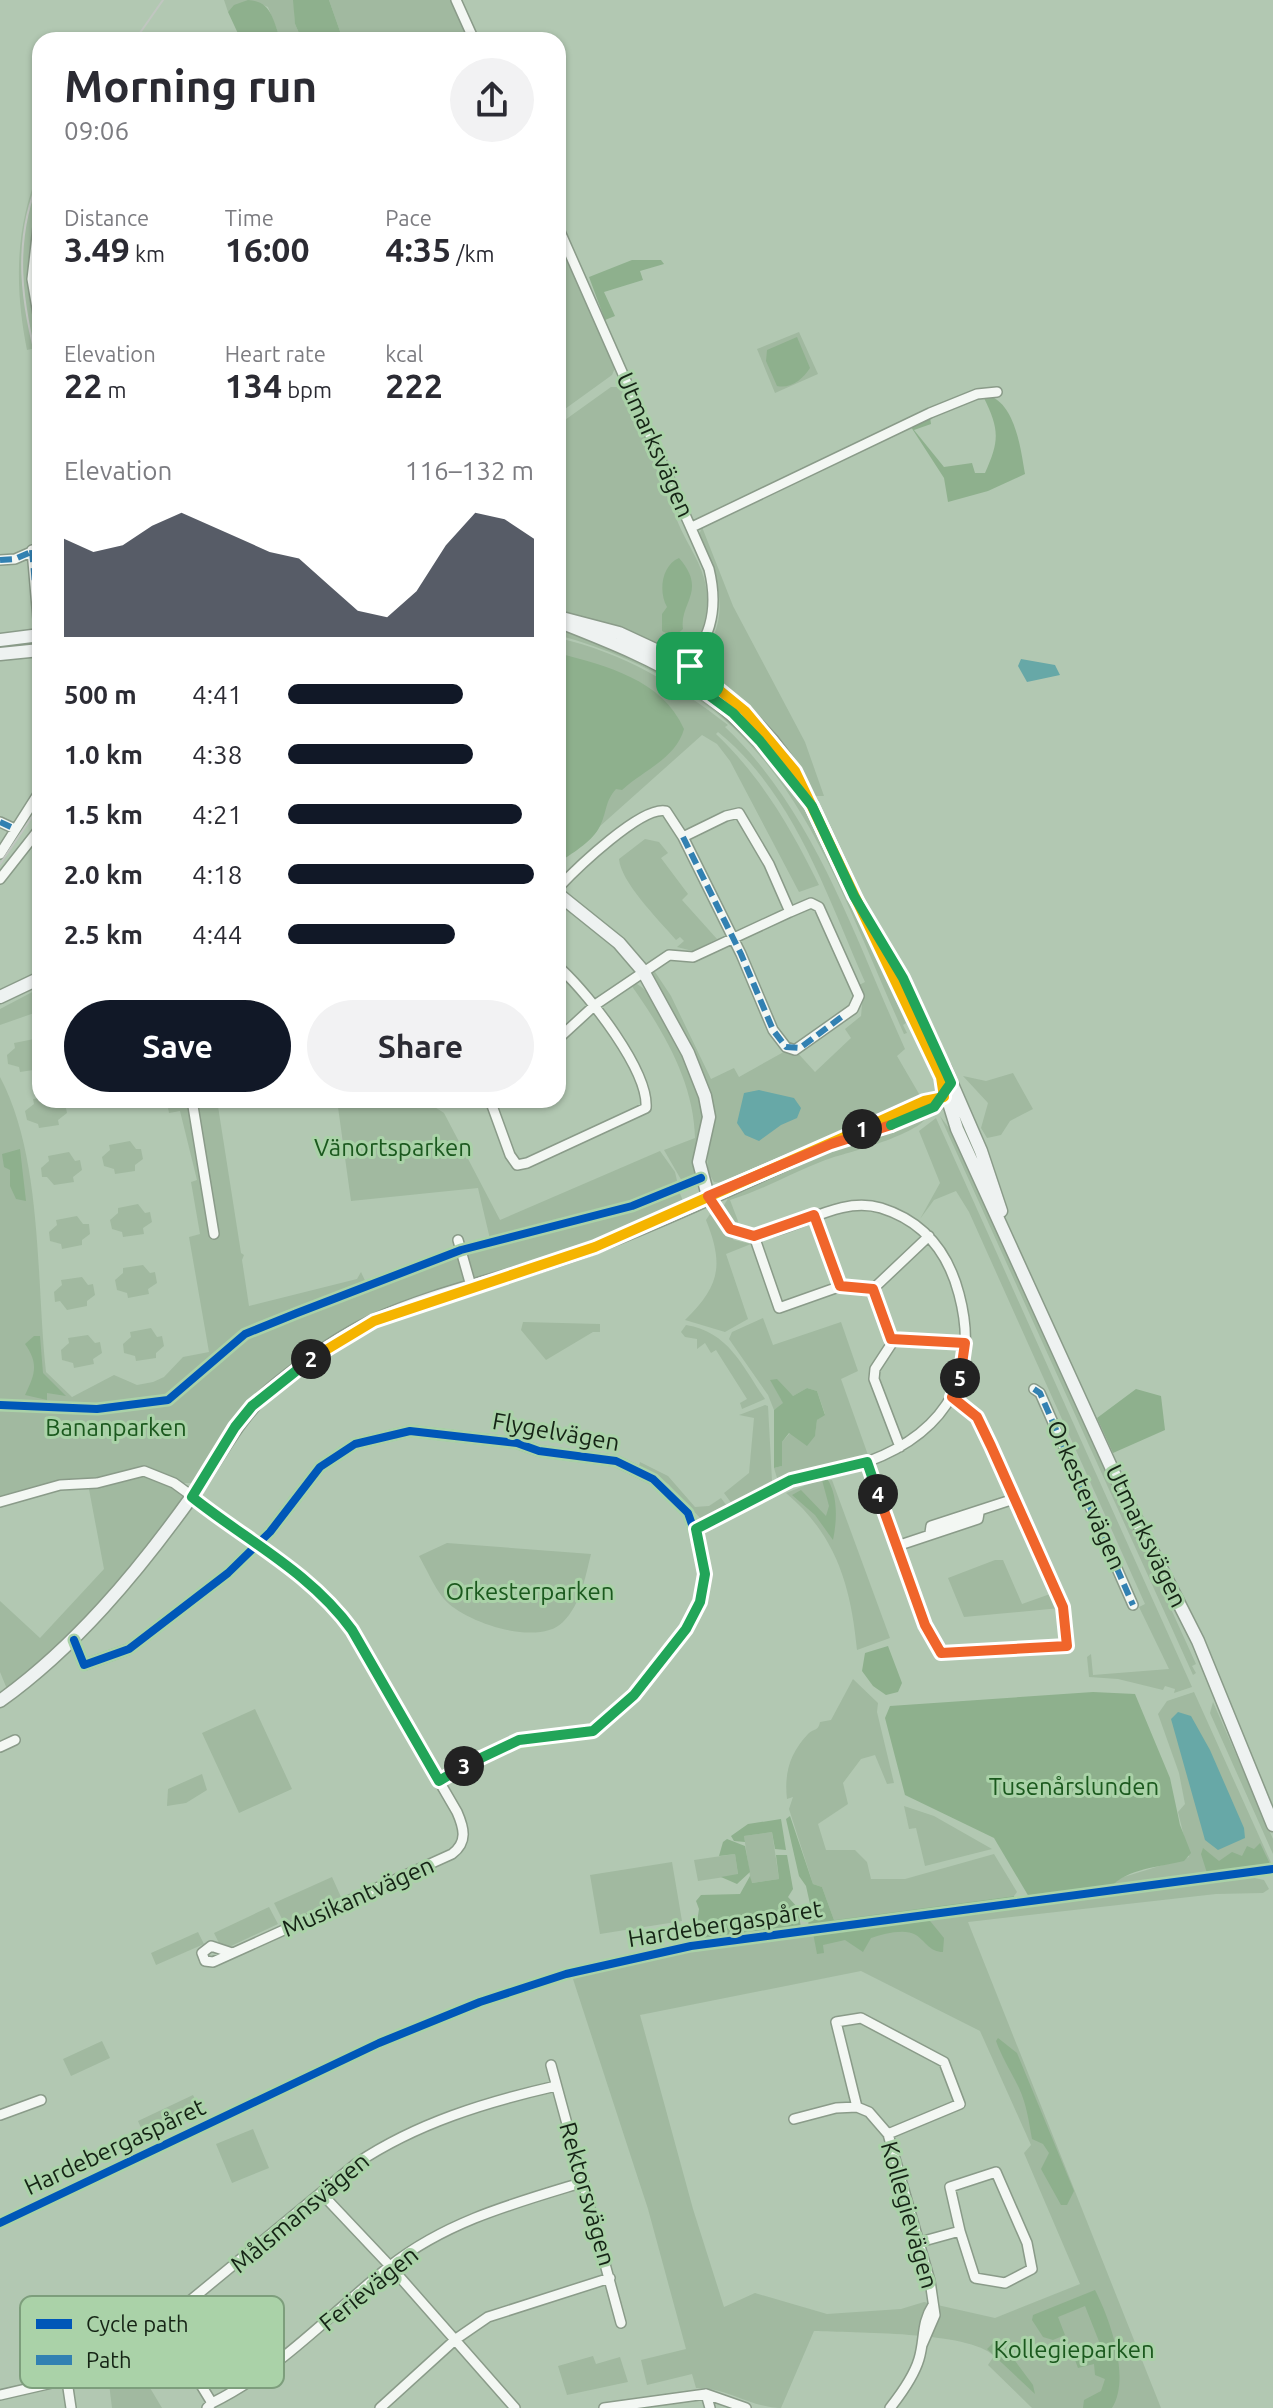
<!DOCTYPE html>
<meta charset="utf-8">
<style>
body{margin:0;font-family:Ubuntu,sans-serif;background:#f2f2f3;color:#2b2b33;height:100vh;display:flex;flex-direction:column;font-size:30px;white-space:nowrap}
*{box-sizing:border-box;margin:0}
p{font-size:26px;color:#7c7c81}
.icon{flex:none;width:44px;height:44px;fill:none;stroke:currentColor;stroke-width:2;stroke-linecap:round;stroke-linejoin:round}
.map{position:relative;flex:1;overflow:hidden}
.side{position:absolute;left:32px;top:32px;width:534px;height:1076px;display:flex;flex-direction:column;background:#fff;border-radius:24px;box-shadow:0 2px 6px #0004}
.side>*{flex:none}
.pin{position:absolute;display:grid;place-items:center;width:68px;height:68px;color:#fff;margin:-34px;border-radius:16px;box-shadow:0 4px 12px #0006}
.km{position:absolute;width:40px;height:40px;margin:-20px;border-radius:50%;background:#222;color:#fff;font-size:22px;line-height:40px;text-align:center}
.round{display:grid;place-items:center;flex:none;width:84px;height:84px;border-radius:42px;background:#f2f2f3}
.headline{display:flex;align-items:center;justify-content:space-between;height:136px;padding:0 32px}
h1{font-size:44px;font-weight:700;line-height:60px}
.figures{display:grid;grid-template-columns:repeat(3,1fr);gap:12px;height:136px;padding:8px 32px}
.figures div{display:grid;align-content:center}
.figures b{font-size:34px;font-weight:700}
.figures small{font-size:22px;font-weight:400}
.figures p{font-size:22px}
.chart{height:224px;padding:16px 32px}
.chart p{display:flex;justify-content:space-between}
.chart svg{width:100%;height:144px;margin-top:8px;fill:#111827;opacity:.7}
.cta{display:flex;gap:16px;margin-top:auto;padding:16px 32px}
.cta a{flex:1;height:92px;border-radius:48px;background:#111827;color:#fff;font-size:32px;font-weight:700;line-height:92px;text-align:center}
.cta a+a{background:#f2f2f3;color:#2b2b33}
ul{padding:0 32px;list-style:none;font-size:26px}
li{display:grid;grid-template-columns:128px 96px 1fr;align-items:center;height:60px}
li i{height:20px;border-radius:10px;background:#111827}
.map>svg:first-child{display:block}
.green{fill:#a1b9a0;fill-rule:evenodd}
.forest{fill:#8eb08d}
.water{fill:#67a8a7}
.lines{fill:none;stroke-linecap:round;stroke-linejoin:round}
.street-casing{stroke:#8a9b89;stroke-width:12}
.secondary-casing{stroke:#8a9b89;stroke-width:15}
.street{stroke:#f3f7f3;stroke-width:9}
.secondary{stroke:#eef2f1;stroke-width:12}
.tram{stroke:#c0c6c0;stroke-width:2}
.quiet{stroke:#3281b2;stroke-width:6;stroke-dasharray:12 6;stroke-linecap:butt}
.cycleway-casing{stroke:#aad2a8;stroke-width:13}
.cycleway{stroke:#0057b8;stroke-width:8}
.split-1-casing{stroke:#fff;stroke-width:16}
.split-2-casing{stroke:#fff;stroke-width:16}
.split-3-casing{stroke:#fff;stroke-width:16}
.split-4-casing{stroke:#fff;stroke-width:16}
.split-5-casing{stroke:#fff;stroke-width:16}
.split-6-casing{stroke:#fff;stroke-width:16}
.split-7-casing{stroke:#fff;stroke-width:16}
.split-1{stroke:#f5b400;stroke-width:10}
.split-2{stroke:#f5b400;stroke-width:10}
.split-3{stroke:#22a559;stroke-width:10}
.split-4{stroke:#22a559;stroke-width:10}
.split-5{stroke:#f0652b;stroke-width:10}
.split-6{stroke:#f0652b;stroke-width:10}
.split-7{stroke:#22a559;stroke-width:10}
.labels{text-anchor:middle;stroke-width:6;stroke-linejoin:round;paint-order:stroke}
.street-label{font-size:24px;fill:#152415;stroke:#aad2a8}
.park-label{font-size:24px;fill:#1b591e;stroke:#aad2a8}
.key{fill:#aad2a8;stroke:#7d9e7c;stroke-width:2}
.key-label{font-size:22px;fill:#152415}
</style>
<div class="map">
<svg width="1273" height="2408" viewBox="0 0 1273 2408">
<rect width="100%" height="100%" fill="#b2c8b2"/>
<path class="green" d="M224,0H294L295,24L302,40H281L268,7C252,1 241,0 228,12Z
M329,0H452L470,40H343Z
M40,169C40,205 29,238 29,274C29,299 40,322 40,347L27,350C15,290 14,227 40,169Z
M558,238L615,368L612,375L558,414Z
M799,332L818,374L775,393L757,349Z
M611,387H624C642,433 660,479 679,525C688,546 702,563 706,587C710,609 703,648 678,655L558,615V425Z
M702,527L733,606L805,742L824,796H814L794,763L707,672C703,652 717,635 719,616C723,588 709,560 699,535Z
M558,627L678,677L760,745L797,791L816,825L906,1023L903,1025L907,1033L904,1034C818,841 783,698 558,635Z
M558,638C624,653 675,684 728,725L725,727C815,812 855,939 905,1049L897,1056L922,1099L727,1183L714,1182C697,1158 719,1129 712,1101L651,971L653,969L671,996L711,1079L734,1068L739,1077L789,1049L795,1050L815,1072L851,1038L845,1029L861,1016L863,994L859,985L865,982C827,896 794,793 718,732L716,734C762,778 791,828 819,885L799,892L730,761L717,744L702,735L561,861L568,874L563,879L558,876Z
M645,839L659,842L668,853L661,858L688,894L682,900L717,939L693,951L677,947L684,941L680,937L676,940C656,917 621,882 619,859Z
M634,983C659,989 701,1091 704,1117C705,1136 692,1154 695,1177L683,1183L664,1150L695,1138C694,1082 663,1030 631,985Z
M40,988V1011L0,1025V1009Z
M34,1039L35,1044L40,1043V1069L20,1072L19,1067L8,1064L7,1055L15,1048L14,1043Z
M1013,1073L1033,1109L1010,1121L1001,1135L987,1138L981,1128L988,1103L963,1076L986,1081Z
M0,1077C43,1158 36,1281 46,1372L72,1397L114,1375L137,1385L153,1382L164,1377L183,1357L209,1352L189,1237L200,1234L191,1182L197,1180L180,1111L169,1113L168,1108L185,1104V1100H217L241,1253L244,1255L242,1260L249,1306L357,1279L361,1272L368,1287L459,1253L468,1283L391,1308L283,1374L249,1403L231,1424L193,1483H174L192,1497L74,1640L7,1689L0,1672V1601L40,1638L104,1569L88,1484L60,1485L0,1502Z
M40,1098L65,1103L67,1113L58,1120L59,1125L39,1128L38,1124L27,1120L25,1111L34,1104L33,1099Z
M337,1100H424L444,1113L500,1220L660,1151L675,1172L678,1185L610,1210L490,1239L478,1188L351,1201Z
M928,1114C925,1132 852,1152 834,1157C798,1169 766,1189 730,1200L738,1221L737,1226L723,1207L730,1195L823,1153Z
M940,1116L957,1139L1196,1664L1192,1666L1196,1673L1193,1675Z
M936,1118L1192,1687L1174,1693L1175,1689L1165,1686L1163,1690L1118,1679L1089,1677L1087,1657L1091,1654L1093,1675L1169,1669L1139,1607L1145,1604L969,1212L956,1191L934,1200L920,1219L940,1183L919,1131Z
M130,1141L136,1149H141L143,1159L135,1165V1171L115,1174L114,1169L104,1166L102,1157L110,1150L109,1145Z
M69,1152L75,1161L80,1160L82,1170L73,1177L74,1182L54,1185L47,1177H42L41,1168L49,1161L48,1156Z
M679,1191L683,1201C615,1234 546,1259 473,1281L464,1251L635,1207Z
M138,1204L145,1213L150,1212L152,1222L143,1228L144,1234L123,1237L122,1232L112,1229L110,1220L118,1213V1208Z
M710,1214L734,1240L751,1244L726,1254L748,1319L725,1332L685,1320C720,1286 724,1265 706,1220Z
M77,1216L83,1224H89L90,1234L82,1240V1245L62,1249L61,1244L50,1241L49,1232L57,1225L56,1220Z
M143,1265L150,1273L155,1272L157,1283L148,1289L149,1294L128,1298L127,1293L117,1290L115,1280L123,1273V1268Z
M82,1277L88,1285L93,1284L95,1295L87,1301V1306L67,1310L60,1301L55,1302L54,1292L62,1285L61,1280Z
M763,1318L773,1345L841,1322L858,1371L841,1379L868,1455L777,1478L774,1468L782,1466V1442L790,1433L815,1435L817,1420L825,1414L817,1391L807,1388L793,1396L771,1381L784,1404L774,1410L768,1395L729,1339L732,1332Z
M523,1322L600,1324V1332H593L546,1360L521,1330Z
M686,1325C729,1332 742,1366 765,1399L742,1409L740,1403L747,1399L716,1350L711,1353L705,1343L697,1349V1339L685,1337L681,1332Z
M151,1328L157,1337L162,1336L164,1346L156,1353V1358L136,1361L135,1356L124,1353L123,1344L131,1337L130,1332Z
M88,1335L95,1343L100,1342L102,1353L93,1359L94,1364L74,1368L73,1363L62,1360L61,1350L69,1343L68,1338Z
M765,1405L768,1406L772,1481L732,1504L724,1493L749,1473L754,1418L739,1415Z
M640,1462L668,1476L695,1507L709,1506L721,1498L727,1506L702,1520L668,1484L639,1466Z
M832,1480L890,1638L857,1650C851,1586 836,1535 786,1493L814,1482Z
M447,1543L591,1554C585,1578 581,1604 563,1622C539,1647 465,1623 444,1599C434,1587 427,1570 419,1556Z
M995,1560H1003L1022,1604L1053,1593L1060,1608L964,1617L948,1578Z
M853,1679L878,1703L877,1712L894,1783L887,1784L875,1755L861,1759L843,1783L848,1804L818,1824L826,1850H855L867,1862L871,1879H905L994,1854L1017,1892L1014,1896L834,1920L822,1887L813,1884L789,1809L793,1797L787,1799C784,1773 790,1753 808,1734C814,1728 818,1732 820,1722L831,1720Z
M1194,1692L1273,1867L1110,1888L1117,1879L1189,1857L1178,1812L1185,1804L1179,1773L1158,1714L1167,1701Z
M1213,1702L1273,1839V1854L1210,1713Z
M255,1709L292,1789L239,1813L202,1733Z
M202,1774L207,1790L186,1803L167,1806L168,1789Z
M904,1806L934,1816L992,1849L925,1866L916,1828L909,1829Z
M772,1832L779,1879L751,1883L744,1836Z
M735,1854L738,1875L698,1881L694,1860Z
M672,1862L682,1921L600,1934L590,1875Z
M1241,1875L1264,1880L1269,1889L1263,1893L1216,1894L968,1922L1161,2408H1032L988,2365L994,2356C970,2331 852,2333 814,2331L781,2408C752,2408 726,2387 696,2388L692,2374L647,2385L641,2360L686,2349L648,2209L572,1976L643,1957L716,1946ZM861,1971L980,2031L1031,2145L1024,2153L1080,2284L995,2318L924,2302L901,2309L827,2314L755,2293L724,2307L693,2209L640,2015Z
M332,1877L341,1897L284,1923L274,1903Z
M269,1907L278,1924L229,1947L219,1943L214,1933Z
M198,1932L204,1944L156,1965L151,1953Z
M102,2041L110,2058L71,2076L63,2059Z
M193,2095L201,2112L146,2139L138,2121Z
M253,2129L269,2168L232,2183L216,2144Z
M124,2344L162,2408H112L105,2351Z
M593,2356L596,2364L620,2357L628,2382L567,2395L558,2366Z"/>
<path class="forest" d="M248,0C272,1 273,21 281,40H241L228,12L234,5Z
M293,0H329L343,40H302L295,24Z
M632,260H661L664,264L640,271L643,280L604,292L615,316L605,320L589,277Z
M797,337L810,368C803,379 791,389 777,386L766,361L767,350Z
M990,396C1016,406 1021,451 1025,474L988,491L948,502L944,478L911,427L930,417L931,424L914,430L944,467L972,463L975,473H985C1000,440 999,429 984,398Z
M679,558C708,591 679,603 683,629L674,637L662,631V614L667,607C658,591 662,565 679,558Z
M558,653C606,666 662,679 684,729C676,758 644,770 622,790L616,789C605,801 607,812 600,826C593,841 574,852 561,861Z
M20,1149L26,1201L16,1199L10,1186V1170L4,1167L2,1154Z
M34,1336H40L43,1373L66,1396L47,1393V1400L25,1395C35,1374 39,1364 25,1344Z
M777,1379L793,1396L807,1388L817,1391L825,1415L817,1420L815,1436L807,1446L789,1433L782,1442V1466L774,1468V1410L783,1403L770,1380Z
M1136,1389L1161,1396L1165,1430L1113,1453L1097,1418Z
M822,1480H828C838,1497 837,1521 833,1540L815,1515L792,1495L801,1490L826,1516L829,1506Z
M888,1646L902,1683L898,1692L886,1695L873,1686L862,1671L865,1653Z
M1093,1692L1135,1694L1170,1778L1180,1825L1191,1853L1184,1861C1160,1867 1127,1868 1110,1888L1029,1897L994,1838L905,1795L885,1718L890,1706Z
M790,1816L813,1884L822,1887L834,1920L1014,1896L1015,1901L808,1928L810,1904L806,1886L799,1876L786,1819Z
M781,1819L786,1850L775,1849L772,1832L744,1836L745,1842L734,1841L731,1836L748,1824Z
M727,1839L745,1846L750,1872L737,1884L721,1877L738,1874L735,1854L719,1856L723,1842Z
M1260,1843L1271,1866L1207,1873L1201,1854L1203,1848L1219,1861L1232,1852L1242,1856L1247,1846L1254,1849Z
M776,1855H787L793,1889L788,1897L798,1908L801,1928L694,1942L699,1909L696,1901L701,1895L740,1894L750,1876L752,1883L779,1879Z
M926,1916L944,1938L943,1952C930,1952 926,1942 916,1935C904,1928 884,1934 871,1938L863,1952L845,1940L823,1945L824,1953L817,1954L813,1933Z
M998,2038L1017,2053L1074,2191L1067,2205H1061L1041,2169L1049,2153L1043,2144L1032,2139C1029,2123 1027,2105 1019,2088C1012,2073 1002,2058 996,2041Z
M1095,2290C1110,2319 1131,2378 1112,2408H1083L1084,2400L1101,2391L1105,2379L1095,2375L1094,2364L1078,2368L1075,2360L1102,2349L1085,2306L1058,2317L1065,2335L1053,2340L1043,2337L1032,2320L1033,2315Z
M998,2338L1033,2385L1035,2394L987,2349Z"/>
<path class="water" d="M1021,659L1055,665L1060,675L1027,682L1018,666Z
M759,1090L794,1098L801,1108L797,1118L781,1125L759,1141L745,1135L737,1123L744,1093Z
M1178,1712L1191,1716L1210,1750L1244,1828L1245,1838L1218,1850L1205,1840L1171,1719Z"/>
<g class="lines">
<defs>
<path id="street" d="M456,0L474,40
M40,210L32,279L40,326
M558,227L709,569C720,614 708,639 683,676
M692,527L930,413L977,394L997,392
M32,550L38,619
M0,560L15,559L40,548
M0,822L15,829
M683,837L741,954L773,1030L786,1047L795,1050L853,1009L859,996L819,907L811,903L790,912
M0,854L40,791
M0,879L40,828
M558,888C576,869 642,805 666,811L683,837L726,816L739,813L769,864L790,912L693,957L669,955L595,1005L558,1039
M192,1100L214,1234
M490,1100L510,1155L517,1165L527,1163L646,1108C649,1071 589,995 562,970
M814,1215L840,1286
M754,1236L779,1308L844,1285L873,1289L892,1343L875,1369L874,1379L900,1447
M458,1240L471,1286
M873,1289L929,1236
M891,1339L965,1343
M1034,1389L1040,1393L1133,1605
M867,1462L925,1625L941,1653L1067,1646L1063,1607L991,1446L977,1417L952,1397
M0,1502L60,1485L97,1483L144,1471L174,1483L302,1576L346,1621L457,1812C464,1828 468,1842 452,1854L213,1962L205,1961L202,1953L211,1946L232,1953
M696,1529C726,1514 756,1494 787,1481C808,1473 831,1473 852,1467C937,1441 983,1384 959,1294C948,1252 923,1221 881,1208C827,1192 776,1252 730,1229L708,1196
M930,1533L931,1526L1014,1499
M897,1546L978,1519L979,1513
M74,1640L84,1665L129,1649L228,1573L270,1532L320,1467L355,1444L410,1431L517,1443L539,1451L616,1461L653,1479L688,1513L703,1556L705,1574L700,1602L686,1629L634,1695L600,1726L586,1733L505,1745L439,1781
M0,1747L15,1740
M551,2065L621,2323
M857,2107L836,2022L861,2018L944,2062L960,2104L888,2134
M0,2115L41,2100
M794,2119L836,2108L857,2107L869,2112L888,2134L930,2281L935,2315L922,2345
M321,2193L390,2266L515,2408
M920,2242L960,2231L950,2187L996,2172L1027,2243L1032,2269L1005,2283L975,2278L960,2231
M163,2323L212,2403L207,2408
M63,2374L67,2381L71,2408
M706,2394L710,2408
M0,2395L52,2383L71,2365L163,2323L357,2163C417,2123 486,2102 556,2086
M212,2403C281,2369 330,2314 390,2266C447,2221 515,2203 584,2182
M380,2408L456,2339L488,2317L610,2278
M604,2408L706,2394L746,2408
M890,2408C901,2394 914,2376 919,2359C925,2339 921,2323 933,2305"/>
<path id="secondary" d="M558,617L619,633L690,666L745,711L772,740L795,771L941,1077L957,1129L1122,1491L1198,1641L1273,1825
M565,624C669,665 715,687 788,774
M0,640L40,635
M0,654L40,650
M558,894L619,943L643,971L688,1053L705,1096L709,1117L699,1162L708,1196
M0,997L40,978
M945,1068L981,1151L1001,1211
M876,1131L934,1107L945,1097
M0,1701C75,1647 136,1574 190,1499C219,1459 237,1416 277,1384C307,1360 339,1337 373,1321C443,1289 520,1276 592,1248C704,1205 813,1149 924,1101L944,1097"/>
</defs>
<use href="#street" class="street-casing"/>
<use href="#secondary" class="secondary-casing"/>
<use href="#street" class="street"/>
<use href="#secondary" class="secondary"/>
<path class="tram" d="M135,40L163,0
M40,177C11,242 22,307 40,372
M0,864L40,805"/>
<path class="quiet" d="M32,550L38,619
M0,560L15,559L40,548
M37,722L40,725
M0,822L15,829
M683,837L741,954L773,1030L786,1047L800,1048L844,1015
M1034,1389L1040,1393L1133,1605"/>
<defs>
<path id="cycleway" d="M0,1405L97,1409L168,1400L245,1334L297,1313L461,1250L632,1206L701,1178
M74,1640L84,1665L129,1649L228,1573L270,1532L320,1467L355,1444L410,1431L517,1443L539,1451L616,1461L653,1479L688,1513L703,1556L705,1574L700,1602L686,1629L634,1695L600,1726L586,1733L505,1745L439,1781
M0,2223L379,2043L480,2002L566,1974L691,1946L1273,1869"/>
</defs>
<use href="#cycleway" class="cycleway-casing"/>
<use href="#cycleway" class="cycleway"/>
</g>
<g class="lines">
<defs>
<path id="split-1" d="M690,666L745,711L795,771L941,1077L944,1097L924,1101L862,1129"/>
<path id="split-2" d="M311,1359L374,1321L595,1247L862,1129"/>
<path id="split-3" d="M311,1359L252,1406L235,1427L192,1497C247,1541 310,1572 352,1630L439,1781L464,1766"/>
<path id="split-4" d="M464,1766L519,1740L593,1731L634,1695L686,1629L700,1602L705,1574L696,1529L791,1480L867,1462L878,1494"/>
<path id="split-5" d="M878,1494L925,1625L941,1653L1067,1646L1063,1607L991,1446L977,1417L952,1397L960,1378"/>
<path id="split-6" d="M891,1125L831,1144L708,1196L730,1229L754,1236L814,1215L840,1286L873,1289L891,1339L965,1343L960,1378"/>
<path id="split-7" d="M690,666L683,676L733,713L760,741L812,806L854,896L903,978L947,1074L951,1083L934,1107L891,1125"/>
</defs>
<use href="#split-1" class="split-1-casing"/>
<use href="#split-2" class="split-2-casing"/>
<use href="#split-3" class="split-3-casing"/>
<use href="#split-4" class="split-4-casing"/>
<use href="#split-5" class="split-5-casing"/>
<use href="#split-6" class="split-6-casing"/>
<use href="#split-7" class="split-7-casing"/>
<use href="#split-1" class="split-1"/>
<use href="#split-2" class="split-2"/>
<use href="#split-3" class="split-3"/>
<use href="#split-4" class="split-4"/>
<use href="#split-5" class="split-5"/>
<use href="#split-6" class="split-6"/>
<use href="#split-7" class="split-7"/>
</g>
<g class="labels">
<g class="street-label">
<text transform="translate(655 445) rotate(66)" y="8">Utmarksvägen</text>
<text transform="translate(556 1432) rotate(10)" y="8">Flygelvägen</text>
<text transform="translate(1086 1495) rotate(66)" y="8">Orkestervägen</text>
<text transform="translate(1146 1536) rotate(64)" y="8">Utmarksvägen</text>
<text transform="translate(358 1897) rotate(-24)" y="8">Musikantvägen</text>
<text transform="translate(725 1924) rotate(-9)" y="8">Hardebergaspåret</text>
<text transform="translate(115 2147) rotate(-25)" y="8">Hardebergaspåret</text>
<text transform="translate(587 2194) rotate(74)" y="8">Rektorsvägen</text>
<text transform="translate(300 2213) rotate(-40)" y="8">Målsmansvägen</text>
<text transform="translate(909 2215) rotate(74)" y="8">Kollegievägen</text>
<text transform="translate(369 2289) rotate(-39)" y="8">Ferievägen</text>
</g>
<g class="park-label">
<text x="393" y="1156">Vänortsparken</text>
<text x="116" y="1436">Bananparken</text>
<text x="530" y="1600">Orkesterparken</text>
<text x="1074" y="1795">Tusenårslunden</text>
<text x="1074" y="2358">Kollegieparken</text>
</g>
</g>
<rect x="20" y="2296" width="264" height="92" rx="12" class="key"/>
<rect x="36" y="2319" width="36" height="10" fill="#0057b8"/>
<rect x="36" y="2355" width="36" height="10" fill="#3281b2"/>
<g class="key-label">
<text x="86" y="2332">Cycle path</text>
<text x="86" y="2368">Path</text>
</g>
</svg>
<div class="pin" style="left:690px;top:666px;background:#1e9e55"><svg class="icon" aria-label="arrive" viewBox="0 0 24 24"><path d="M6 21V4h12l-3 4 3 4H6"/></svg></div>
<b class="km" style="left:862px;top:1129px">1</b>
<b class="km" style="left:311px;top:1359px">2</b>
<b class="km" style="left:464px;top:1766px">3</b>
<b class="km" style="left:878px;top:1494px">4</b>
<b class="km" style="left:960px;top:1378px">5</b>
<section class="side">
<div class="headline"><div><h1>Morning run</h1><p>09:06</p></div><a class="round"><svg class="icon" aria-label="share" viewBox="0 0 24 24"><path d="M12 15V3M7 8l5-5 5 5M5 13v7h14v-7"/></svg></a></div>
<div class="figures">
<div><p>Distance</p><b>3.49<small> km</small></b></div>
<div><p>Time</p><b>16:00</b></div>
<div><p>Pace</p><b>4:35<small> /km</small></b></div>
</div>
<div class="figures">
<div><p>Elevation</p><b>22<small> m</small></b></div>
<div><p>Heart rate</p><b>134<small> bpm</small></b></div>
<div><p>kcal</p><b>222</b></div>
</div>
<div class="chart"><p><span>Elevation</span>116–132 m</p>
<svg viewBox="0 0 160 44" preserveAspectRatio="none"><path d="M0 44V14L10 18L20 16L30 10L40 6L50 10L60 14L70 18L80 20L90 28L100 36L110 38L120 30L130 16L140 6L150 8L160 14V44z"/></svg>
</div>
<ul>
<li><b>500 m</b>4:41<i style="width:71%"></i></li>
<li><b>1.0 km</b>4:38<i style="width:75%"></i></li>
<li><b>1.5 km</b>4:21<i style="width:95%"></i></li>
<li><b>2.0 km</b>4:18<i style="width:100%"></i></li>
<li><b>2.5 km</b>4:44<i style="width:68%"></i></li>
</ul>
<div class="cta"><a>Save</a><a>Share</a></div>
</section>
</div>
